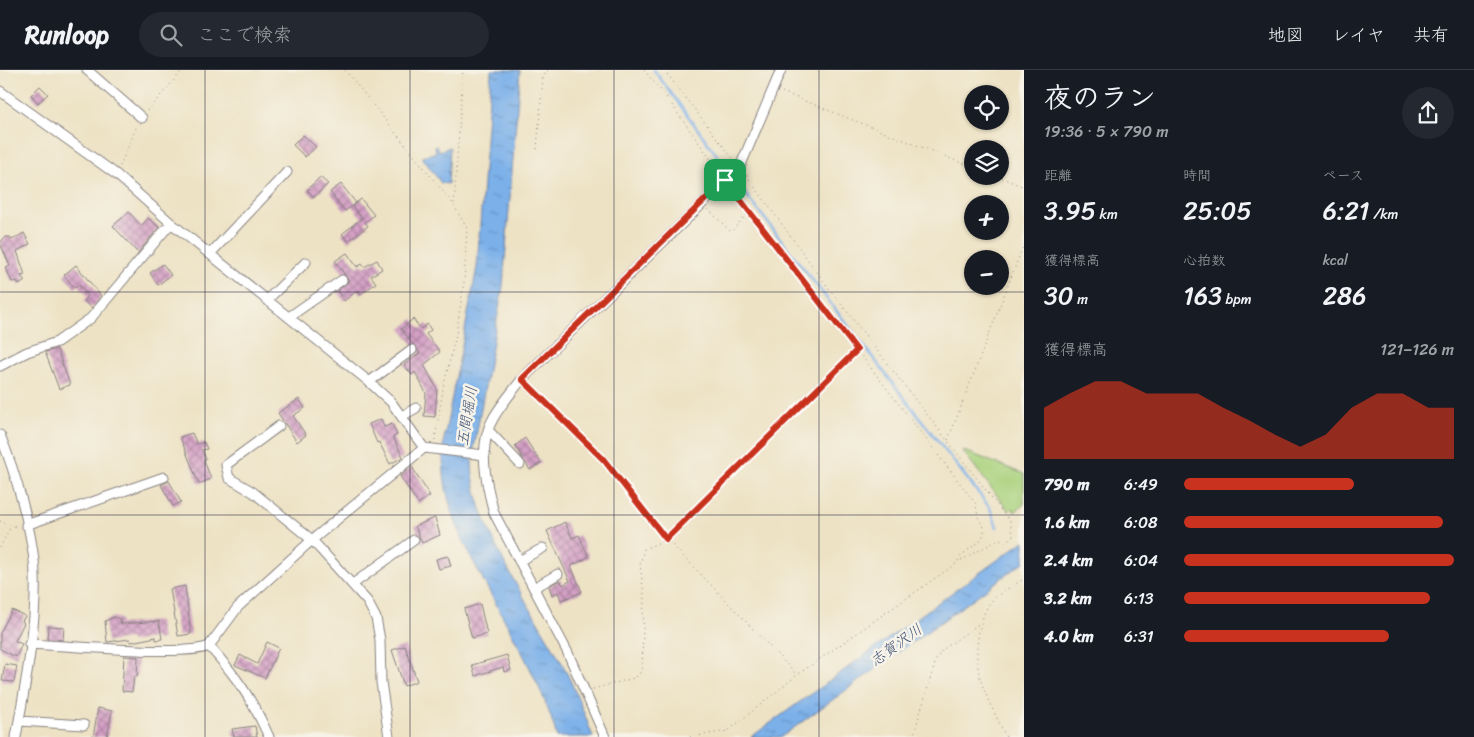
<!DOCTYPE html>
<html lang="ja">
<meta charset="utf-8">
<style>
body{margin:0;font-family:Sriracha,"Klee One",sans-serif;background:#242831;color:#f1f3f6;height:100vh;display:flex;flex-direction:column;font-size:19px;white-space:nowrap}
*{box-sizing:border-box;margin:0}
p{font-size:16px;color:#9ea1a6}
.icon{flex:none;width:28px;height:28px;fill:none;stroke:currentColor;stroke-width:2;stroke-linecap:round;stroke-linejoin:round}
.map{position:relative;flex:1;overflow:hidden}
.panel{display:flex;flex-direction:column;background:#171b24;width:450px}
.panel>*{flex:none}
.controls{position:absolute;left:964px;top:15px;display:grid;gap:10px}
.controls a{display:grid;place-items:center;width:45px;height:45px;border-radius:50%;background:#171b24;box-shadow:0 1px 4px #0004;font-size:25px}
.pin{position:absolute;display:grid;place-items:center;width:42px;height:42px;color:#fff;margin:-21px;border-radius:10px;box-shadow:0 2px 8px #0006}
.round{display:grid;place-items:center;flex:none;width:52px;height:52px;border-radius:26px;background:#242831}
.summary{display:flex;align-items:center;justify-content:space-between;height:85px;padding:0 20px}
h1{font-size:28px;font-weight:600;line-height:38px}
.figures{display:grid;grid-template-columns:repeat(3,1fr);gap:8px;height:85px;padding:5px 20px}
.figures div{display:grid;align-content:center}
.figures b{font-size:25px;font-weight:600}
.figures small{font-size:14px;font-weight:400}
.figures p{font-size:14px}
.chart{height:140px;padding:10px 20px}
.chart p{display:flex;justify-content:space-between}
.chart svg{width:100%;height:90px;margin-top:5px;fill:#c8321e;opacity:.7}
ul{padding:0 20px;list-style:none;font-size:16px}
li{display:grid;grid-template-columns:80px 60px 1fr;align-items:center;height:38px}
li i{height:12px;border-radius:6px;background:#c8321e}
header{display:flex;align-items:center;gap:30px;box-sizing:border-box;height:70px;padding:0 25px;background:#171b24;border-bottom:1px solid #363941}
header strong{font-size:24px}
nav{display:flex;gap:28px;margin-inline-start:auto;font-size:18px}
.search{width:350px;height:45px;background:#242831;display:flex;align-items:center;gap:12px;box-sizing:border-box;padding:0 18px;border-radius:28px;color:#9ea1a6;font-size:19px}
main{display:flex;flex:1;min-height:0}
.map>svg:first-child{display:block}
.green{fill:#a9d17b;stroke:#667a5b}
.water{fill:url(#water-ripples);stroke:#4e6992}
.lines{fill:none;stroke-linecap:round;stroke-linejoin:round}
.stream{stroke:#7bb0e9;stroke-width:2.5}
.building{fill:url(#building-cross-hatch)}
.minor-casing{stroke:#888280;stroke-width:11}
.path{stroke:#888280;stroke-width:1;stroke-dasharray:1 4;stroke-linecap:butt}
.minor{stroke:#fff;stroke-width:9}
.route-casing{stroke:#fff;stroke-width:10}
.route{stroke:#c8321e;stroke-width:6}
.grid{fill:none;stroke:#22223b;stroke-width:1;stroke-opacity:0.55}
.labels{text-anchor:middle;stroke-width:5;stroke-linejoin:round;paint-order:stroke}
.water-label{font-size:15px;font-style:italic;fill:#415478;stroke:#f7f3e8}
</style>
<header>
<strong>Runloop</strong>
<div class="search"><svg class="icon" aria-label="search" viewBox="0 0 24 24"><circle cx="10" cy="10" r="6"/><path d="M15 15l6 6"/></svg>ここで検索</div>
<nav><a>地図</a><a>レイヤ</a><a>共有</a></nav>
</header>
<main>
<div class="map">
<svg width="1024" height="667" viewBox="0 0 1024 667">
<defs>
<pattern id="water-ripples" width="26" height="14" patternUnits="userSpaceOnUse" patternTransform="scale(1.25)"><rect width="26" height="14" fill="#7bb0e9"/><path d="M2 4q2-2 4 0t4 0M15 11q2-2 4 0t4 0" fill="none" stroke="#648fbe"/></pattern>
<pattern id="building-cross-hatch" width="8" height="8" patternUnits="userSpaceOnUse" patternTransform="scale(1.25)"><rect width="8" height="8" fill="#d4a0c5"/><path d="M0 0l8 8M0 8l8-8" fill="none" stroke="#ac82a1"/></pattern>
</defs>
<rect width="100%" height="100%" fill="#f7f3e8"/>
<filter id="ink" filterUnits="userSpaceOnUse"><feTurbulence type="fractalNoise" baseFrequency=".02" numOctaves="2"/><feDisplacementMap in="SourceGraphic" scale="10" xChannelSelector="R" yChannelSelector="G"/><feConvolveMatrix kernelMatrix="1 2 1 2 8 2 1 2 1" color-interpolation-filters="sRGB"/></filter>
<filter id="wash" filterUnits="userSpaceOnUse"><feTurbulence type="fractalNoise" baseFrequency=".0096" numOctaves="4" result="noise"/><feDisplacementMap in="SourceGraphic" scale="20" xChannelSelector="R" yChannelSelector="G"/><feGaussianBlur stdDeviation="1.12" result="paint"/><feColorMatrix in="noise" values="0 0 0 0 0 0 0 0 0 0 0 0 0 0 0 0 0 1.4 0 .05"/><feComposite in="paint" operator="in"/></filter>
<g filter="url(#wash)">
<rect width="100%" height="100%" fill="#ede2c4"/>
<path class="green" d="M962,380L1024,404V434L1015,442L1012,438L1009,441Z"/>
<path class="water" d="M491,0H520L503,216L472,389C471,452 531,537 562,593C574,617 584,642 593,667H557C543,615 513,567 488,519C462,471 438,426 444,369L477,197Z
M437,76L439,81L450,77L448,114L441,113L422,87L436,82L435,77Z
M1024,471V492L781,667H751Z"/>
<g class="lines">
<path class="stream" d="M654,0L730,103
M733,108L990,438L997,457"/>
</g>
<g id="blocks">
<path class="building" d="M40,16L48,24L38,33L31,25Z
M303,65L316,77L305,87L293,75Z
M320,107L328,114L314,127L307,120Z
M341,114L356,133L345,141L330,122Z
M361,129L374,145L365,152L368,156L348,171L342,164L362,148L352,136Z
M129,142L141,156L148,148L159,157L138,183L113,156Z
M24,163L30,174L17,181L25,205L21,206L25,211L19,215L17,211L12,212L6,198L10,196L0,173L5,167H10L12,170Z
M347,183L357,197L362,194L364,197L377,190L382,199L371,206L376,213L361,224L358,220L344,231L337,221L349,211L335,191Z
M163,194L171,205L158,215L150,203Z
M76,195L101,226L92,238L84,231L88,226L79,215L75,218L64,205Z
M413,249L421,259L427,254L431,260L426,264L440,282L424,295L437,319L435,347L424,346L426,323L415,302L412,305L404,295L420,283L401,259Z
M57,279L70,315L59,319L45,282Z
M299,329L305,338L293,346L306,365L297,372L278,343Z
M381,349L384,357L392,354L397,365L393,367L403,387L390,394L379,372L377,373L369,354Z
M192,363L197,374L204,372L207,379L202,380L206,389L204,390L211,409L199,414L180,367Z
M525,368L541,393L530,400L515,376Z
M412,397L430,426L418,434L400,406Z
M169,411L181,432L173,436L161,415Z
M435,448L440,465L422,473L415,456Z
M565,452L572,468L579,465L589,487L571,496L582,522L561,530L558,522L552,525L549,516L560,510L563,515L570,511L547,461Z
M448,486L451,496L439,499L436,489Z
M185,516L191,564L178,566L170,519Z
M480,534L487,564L472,568L464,539Z
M12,540L25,546L22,551L24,553L15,571L22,574L16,587L0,579V563Z
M114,547L120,549L121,554L159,551L162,569L156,570V567L131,572L130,569L107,572L105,551Z
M48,556L64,557L63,570L47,569Z
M267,572L279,578L265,608L235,595L240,585L257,594Z
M405,576L417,611L404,616L392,580Z
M507,585L511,600L504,602L503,597L475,606L472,595Z
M124,586L138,587L137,607H134L132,622L122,621Z
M5,594L17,596L14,612L2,611Z
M98,638L112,641L107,667H93Z
M255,656L257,667H234L232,659Z"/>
</g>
</g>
<g filter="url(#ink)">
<use href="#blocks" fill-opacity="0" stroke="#888280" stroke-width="1"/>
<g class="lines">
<defs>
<path id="minor" d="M87,0L142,48
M0,21L117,105L171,153L367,310L391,332L424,378
M210,184L287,102
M268,229L306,192
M289,247L342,210
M0,296L27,282L57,272L91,248L171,153
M369,312L412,280
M402,346L416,338
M489,361L520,394
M0,365C15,401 34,466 35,505C37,555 25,617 16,667
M26,455L164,407
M519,491L543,478
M353,514L414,470
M534,518L558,504
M29,574C62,575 187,587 209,576L238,537L312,470L253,422L229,408L226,395L279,356
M209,576C237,607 252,629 269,667
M19,651L84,655
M389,667L381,612L380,570L376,548L367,531L312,470L424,378L485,385
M605,667L567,581L494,443C486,414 477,374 494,347C502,333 513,321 522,309L740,97L781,0"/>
</defs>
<use href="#minor" class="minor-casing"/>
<path class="path" d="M345,0L454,135L463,0
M644,0L667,28L721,104
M664,0L734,90
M782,22L972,97
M147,41L183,0
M537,79L543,7L548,0
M120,96L137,56
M746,105L830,220L1010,451L1013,466L1005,472L1000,469L958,492
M997,106L1024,117
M708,139L731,162L749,142
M529,316L604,390L667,469L796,604
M435,370L443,318L456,265L464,212L467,158L454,136
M948,370L1024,174
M0,451L11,456H18
M0,478L11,456
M593,619L634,608L639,605L642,598L644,524L640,495L644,479L667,469L856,280
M690,667L728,661L797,605L957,493C961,479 985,475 984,460C984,455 981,453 979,449C977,445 977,439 976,434L731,117
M913,667L936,590L942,580L980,553
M1006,667C988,628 971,606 979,562C981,553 984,541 990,533C997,524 1014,515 1024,509"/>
<use href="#minor" class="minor"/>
</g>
</g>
<g class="lines" filter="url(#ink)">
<defs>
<path id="route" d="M725,110L857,280L666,469L604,390L522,309Z"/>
</defs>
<use href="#route" class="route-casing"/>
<use href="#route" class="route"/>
</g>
<path class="grid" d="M205,0V667M410,0V667M614,0V667M819,0V667M0,222H1024M0,445H1024"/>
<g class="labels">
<g class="water-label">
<text transform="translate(467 346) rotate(-81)" y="5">五間堀川</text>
<text transform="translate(896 575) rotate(-36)" y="5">志賀沢川</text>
</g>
</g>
</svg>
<div class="controls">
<a><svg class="icon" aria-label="locate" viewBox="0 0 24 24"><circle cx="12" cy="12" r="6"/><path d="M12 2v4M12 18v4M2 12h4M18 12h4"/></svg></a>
<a><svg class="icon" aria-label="layers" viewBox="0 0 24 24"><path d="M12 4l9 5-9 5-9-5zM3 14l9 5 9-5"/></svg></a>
<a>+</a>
<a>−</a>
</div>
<div class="pin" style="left:725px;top:110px;background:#1e9e55"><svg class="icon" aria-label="arrive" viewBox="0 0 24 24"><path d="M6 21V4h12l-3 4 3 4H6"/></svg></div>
</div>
<section class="panel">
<div class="summary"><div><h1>夜のラン</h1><p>19:36 · 5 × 790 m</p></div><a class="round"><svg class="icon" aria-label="share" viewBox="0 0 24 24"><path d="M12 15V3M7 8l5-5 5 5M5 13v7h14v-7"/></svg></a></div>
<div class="figures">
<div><p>距離</p><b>3.95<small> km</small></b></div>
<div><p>時間</p><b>25:05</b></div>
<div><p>ペース</p><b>6:21<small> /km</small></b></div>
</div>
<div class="figures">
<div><p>獲得標高</p><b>30<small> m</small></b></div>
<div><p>心拍数</p><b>163<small> bpm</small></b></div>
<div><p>kcal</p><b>286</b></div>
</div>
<div class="chart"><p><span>獲得標高</span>121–126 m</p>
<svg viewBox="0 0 160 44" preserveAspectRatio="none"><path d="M0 44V19L10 12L20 6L30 6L40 12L50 12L60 12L70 19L80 25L90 32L100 38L110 32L120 19L130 12L140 12L150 19L160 19V44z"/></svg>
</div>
<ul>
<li><b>790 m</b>6:49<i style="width:63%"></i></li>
<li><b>1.6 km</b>6:08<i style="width:96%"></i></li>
<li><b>2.4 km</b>6:04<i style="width:100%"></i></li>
<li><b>3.2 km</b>6:13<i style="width:91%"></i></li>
<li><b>4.0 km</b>6:31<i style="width:76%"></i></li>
</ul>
</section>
</main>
